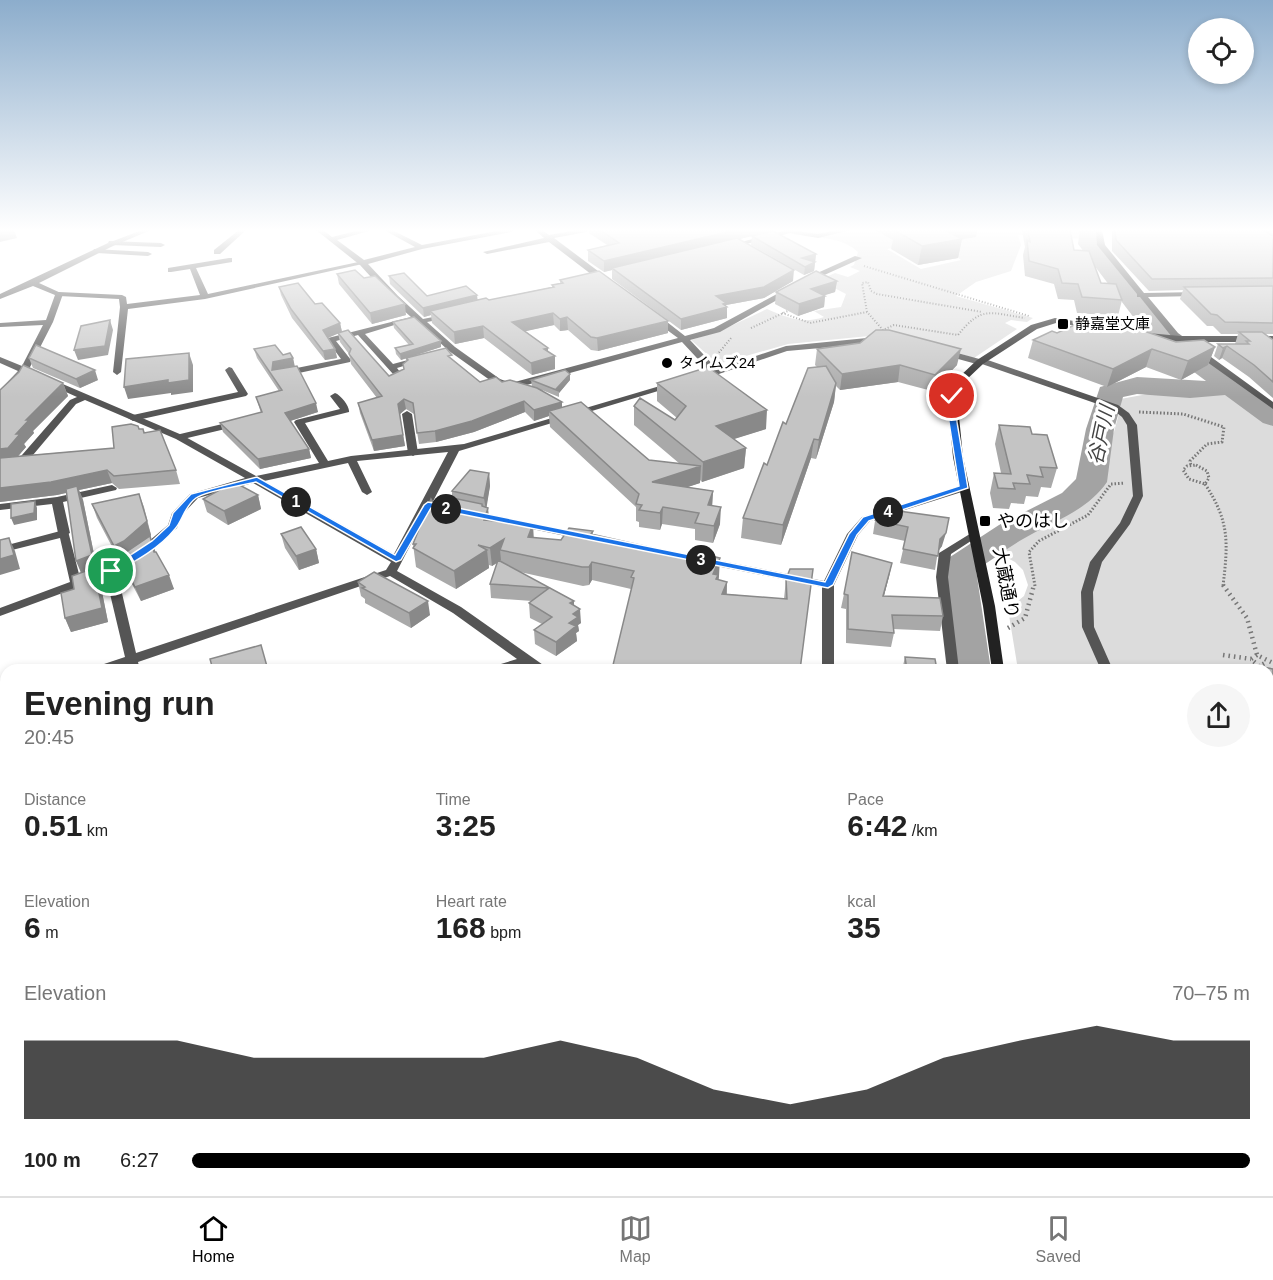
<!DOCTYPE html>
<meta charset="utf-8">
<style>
body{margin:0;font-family:Helvetica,"Noto Sans JP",sans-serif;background:#f6f6f6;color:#222;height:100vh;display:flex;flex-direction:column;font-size:22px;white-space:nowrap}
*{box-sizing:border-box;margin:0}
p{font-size:20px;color:#767676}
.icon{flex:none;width:33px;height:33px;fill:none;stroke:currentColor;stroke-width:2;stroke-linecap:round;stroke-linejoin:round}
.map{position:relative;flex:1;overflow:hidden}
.panel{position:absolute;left:0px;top:664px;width:1274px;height:532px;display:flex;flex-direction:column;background:#fff;border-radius:18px 18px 0 0;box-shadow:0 3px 9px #0003}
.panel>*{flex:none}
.controls{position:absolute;left:1188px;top:18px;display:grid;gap:12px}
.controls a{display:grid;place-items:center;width:66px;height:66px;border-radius:50%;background:#fff;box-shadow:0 3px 9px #0003;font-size:30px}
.pin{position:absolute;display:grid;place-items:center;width:51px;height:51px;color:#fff;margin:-26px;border:3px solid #fff;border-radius:50%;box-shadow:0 2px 6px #0007}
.km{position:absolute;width:30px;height:30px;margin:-15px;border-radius:50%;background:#222;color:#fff;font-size:16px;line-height:30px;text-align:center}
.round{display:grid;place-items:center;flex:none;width:63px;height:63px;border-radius:32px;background:#f6f6f6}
.overview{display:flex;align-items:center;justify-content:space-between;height:102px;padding:0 24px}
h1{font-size:33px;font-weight:700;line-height:45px}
.metrics{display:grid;grid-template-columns:repeat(3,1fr);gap:9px;height:102px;padding:6px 24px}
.metrics div{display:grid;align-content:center}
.metrics b{font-size:30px;font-weight:700}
.metrics small{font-size:16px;font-weight:400}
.metrics p{font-size:16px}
.chart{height:168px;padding:12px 24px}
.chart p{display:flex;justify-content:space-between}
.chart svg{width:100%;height:108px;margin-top:6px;fill:#000;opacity:.7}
ul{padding:0 24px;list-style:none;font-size:20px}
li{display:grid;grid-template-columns:96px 72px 1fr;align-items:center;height:45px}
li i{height:15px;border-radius:8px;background:#000}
.tab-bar{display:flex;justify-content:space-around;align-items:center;height:84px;border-top:2px solid #e0e0e0;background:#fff;font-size:16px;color:#767676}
.tab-bar a{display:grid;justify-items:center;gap:3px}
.tab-bar .selected{color:#000}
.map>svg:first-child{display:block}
.green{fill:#dcdcdc}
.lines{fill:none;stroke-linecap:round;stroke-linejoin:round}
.river{fill:#a3a3a3;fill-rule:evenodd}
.path-far3{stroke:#777;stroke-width:2;stroke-dasharray:1 2;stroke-linecap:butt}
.path-far2{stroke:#777;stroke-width:3;stroke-dasharray:1.5 2;stroke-linecap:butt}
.path-far1{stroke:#777;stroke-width:4.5;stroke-dasharray:1.5 4;stroke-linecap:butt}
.path{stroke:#777;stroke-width:5;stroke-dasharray:2 4.5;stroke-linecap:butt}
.lane{fill:#555;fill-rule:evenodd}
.street{fill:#555;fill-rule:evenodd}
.secondary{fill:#222;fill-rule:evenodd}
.wall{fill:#a9a9a9}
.shaded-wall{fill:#898989}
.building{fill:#c4c4c4;stroke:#898989;stroke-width:1.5}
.route{fill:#1a73e8;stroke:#fff;stroke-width:1.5}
.poi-dot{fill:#000;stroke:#fff;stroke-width:2}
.labels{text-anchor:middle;stroke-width:6;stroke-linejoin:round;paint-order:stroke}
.far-poi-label{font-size:15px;fill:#000;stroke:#fff;text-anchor:start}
.poi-label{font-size:18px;fill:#000;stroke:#fff;text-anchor:start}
.street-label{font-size:18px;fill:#000;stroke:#fff}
.water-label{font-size:20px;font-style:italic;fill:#444;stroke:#fff}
</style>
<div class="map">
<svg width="1273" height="1196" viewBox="0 0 1273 1196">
<rect width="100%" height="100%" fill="#fff"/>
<path class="green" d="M781,230H877L915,244L887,249L921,269L961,260L943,246L977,235L971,230H1030L1068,234L1071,230H1081L1082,239L1018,235L1021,245L1011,271L976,282L956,296L1033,318L1027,322L1011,320L1005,323L1017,329L974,358L927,343L869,336L788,344L718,364L691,340L720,331L767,309C787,318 803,324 824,317L814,311L841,307L846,294L819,280L835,273L848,277L860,271L850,267L854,265L858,252C837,232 805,241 781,230Z
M1167,383L1217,384L1236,388L1273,416V813L1268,812V670H1018L1008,609L1024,596L1028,585L1023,570L1015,562L998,553L997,548L1005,542L1064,517L1076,506L1100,480L1109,437L1114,432L1121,406L1115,400L1153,393Z
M1268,899L1273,901V1156L1268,1155Z"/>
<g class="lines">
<path class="river" d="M1080,230H1100V243L1168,329L1273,404V426L1263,423L1225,395L1190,398L1137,394L1123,397L1114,429L1107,482C1086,512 1053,521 1023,539C1007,548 992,560 976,570L991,670H953L941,572L950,557L999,525L1062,493L1076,479L1086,429L1100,387L1137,377L1206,381L1150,339L1078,244Z
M898,1191H958L956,1196H896Z"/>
<path class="path-far3" d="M864,266L1029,316
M867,312L862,283L868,282L871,291L877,294L982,312
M782,313L810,323L867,312L883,330L894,325L958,335C982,305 990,313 1025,318
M751,328L790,310
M717,355L731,338"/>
<path class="path-far2" d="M1139,412L1183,414L1224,427L1222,442L1207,444L1190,461L1191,466
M1196,465L1207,471L1209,478L1205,484L1189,479L1183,470L1187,466Z
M1205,484C1230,522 1228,543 1223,586
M1035,586L1029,552L1039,541L1088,515L1111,484L1125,483"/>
<path class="path-far1" d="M1223,585L1247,618L1257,655L1273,663
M1008,628L1025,618L1034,585
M1223,655L1251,659
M1257,655L1251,659L1259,666L1267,662
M1268,851L1273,845"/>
<path class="path" d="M1268,851L1269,849
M1268,865L1273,874
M1268,1138L1273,1139"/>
<path class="lane" d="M239,230H246L220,254H214V250Z
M109,241L161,243L165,245L161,247L112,245L108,243Z
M94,249L148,252L152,254L148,256L97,253L93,251Z
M229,258H232V262L196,268L208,294L363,261L367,263L205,299L128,309L121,372L117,375L113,372L120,307L119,299L59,296L55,294L59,292L122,295L126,297L127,304L200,295L190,269L171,272H168V268Z
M982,358L1118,405L1129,413L1137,425L1143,496L1130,524L1102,562L1093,592L1094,627L1113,670H1101L1082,627L1081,592L1090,562L1120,523L1133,496L1127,425L1122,417L1112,409L979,363L978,361Z
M229,367L232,368L248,394L246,396L133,421L128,418L133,415L238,392L225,370Z
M407,411L412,414L418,453L413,456L408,453L402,414Z
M235,421L240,424L238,426L179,440L174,437L176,435Z
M112,485L117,488L116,490L63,502L70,533L64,536L58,533L52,504L0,510V504L57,497Z
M0,1080L6,1082V1123L0,1120Z
M16,1191H36L38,1196H18Z
M1150,1191H1170L1169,1196H1149Z"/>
<path class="street" d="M142,230H151L113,246L39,283L63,294L53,322L29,369L39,375L35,378L25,374L3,397L0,398V390L18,371L0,363V357L22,366L43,325L0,327V323L46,320L55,295L33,286L0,299V294L108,243Z
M316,230H323L332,237L360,230H370L369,231L337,240L364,260L415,247L384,230H392L422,245L502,230H514L511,232L422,249L368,264L398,296L423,319L448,314V318L427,322L455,347L500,379L511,383L678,338L652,319V315H658L685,336L714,328L790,287H793V291L720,332L690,340L717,369L786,346L877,337L881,340L877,343L787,351L701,380L697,377L709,371L682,342L512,389L494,383L449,351L414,319L365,334L393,364L419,357L423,360L397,368L400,372L399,374H393L358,335L336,341L351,360L350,362L285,376L281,373L282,371L341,359L327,340L328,338L411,317L392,300L360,265Z
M535,230H542L549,235L577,230H589L586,232L554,238L610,280V284H604L549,242L487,254L483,252L544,238Z
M787,230L818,234L839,230H851L818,238L790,233L730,248L726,246Z
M1096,230H1102L1105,245L1144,293L1199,292V296H1196L1148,297L1178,333L1273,402V409L1172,337L1140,297H1137V294L1097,245Z
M855,256L862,258L811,281L804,279Z
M943,349L983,360L984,362L980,365L940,354V350Z
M51,379L182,435L256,476L319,463L294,422L296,420L340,409L330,396L335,393C341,395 350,407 349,412L305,423L328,461L351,456L464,444L670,383L673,382L678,385L459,451L397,571L461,607L546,667L547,670H533L526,665L509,670H490L491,667L517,659L453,613L390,576L138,662L140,670H128L127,666L112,670H94L95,667L125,657L106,577L0,616V608L70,582L60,538L0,553V547L64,530L68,531L80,578L107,568L130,557L168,525L172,513L190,494L245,478L176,439L85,400L76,404L22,468L0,470V464L15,463L70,400L77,397L48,384V380ZM448,452L394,554L264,481L348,463L362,492L367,495L372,492L357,461ZM253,483L391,562L386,570L136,653L117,572L138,561L177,528L181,516L198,498Z
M964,485L968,486L969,488L968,490L870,521L858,535L834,585V670H822V587L706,564L700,561L706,558L824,581L847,534L862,517Z
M473,511L580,533L586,536L580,539L469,516L468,514Z
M973,532L977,533L979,535L977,537L951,554L948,577L959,670H947L936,577L939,553Z
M6,1014V1031L0,1033V1016Z
M240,1191H260L261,1196H241Z
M891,1191H911L909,1196H889Z
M942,1191H962L964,1196H944Z"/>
<path class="secondary" d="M1055,318L1093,324L1097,326L1093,328L1056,323L1037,329L983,364L965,381L957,396L963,457L995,606L1004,670H992L983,606L953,457L947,396L958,378L977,360L1031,325Z
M1148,333L1180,336H1273V342H1180L1145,338V334Z
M958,1191H978L976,1196H956Z"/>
</g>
<path class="wall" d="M589,230H776L753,236L816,254L814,271L804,275L751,245L752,236L739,239L793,281L764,298L726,305L727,318L681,330L612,279V270L604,272L588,261V250L607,245L589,233Z
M875,230H977L976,237L962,239L958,258L918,265L891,249L893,240Z
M1022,230H1070L1074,250L1101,283L1122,300L1118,316L1077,313L1074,300L1058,299L1054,284L1025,276L1023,255L1025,247Z
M1112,230H1273V334H1265L1273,340V398L1249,377L1222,358L1219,360L1214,356L1218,344H1235L1238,334H1221L1213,326H1207L1180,299L1183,290L1149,291L1112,251Z
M337,274L364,278L406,315L372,324L339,284Z
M389,276L427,296L489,300L552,287V285L560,283V280L668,333L598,351L591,350L568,330L560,331L554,325L525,331L548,348V351L555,369L532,375L484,338L455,344L432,323L431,315L424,317L390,284Z
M837,281L835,292L824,295L825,296L824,307L798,316L775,304L776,292Z
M279,287L315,304L340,323L342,332L389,376L404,369L406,361V358L401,360L396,354L395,348L409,345L394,328L393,322L441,341V347L413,356L453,360L480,382H502L532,386L531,380H570L559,393V397L542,390L562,407L649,460L680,464L634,425V406L675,420L677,418L657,401V383L766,429L733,439L746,448L744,468L702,482L700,480V483L687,487L713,491L712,506L720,524L713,543L695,540V529L662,524L660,530L639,527V522L636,521V507L550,427L549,416L534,421L525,412L474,432L436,442L419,444L414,414L406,409L400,414L405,446L374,451L360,413L358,403L377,398L351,364L349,354L340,342L338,333L328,338L335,349L337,358L325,360L292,318L281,295Z
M1057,333L1176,342L1215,347L1208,365L1181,380L1146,367L1107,387L1028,358L1033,340Z
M860,343L957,365L932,391L898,382L840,390L836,386L834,402L816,459L811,458L781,545L741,538L743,518L786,424L817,367L815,365L817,349Z
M254,349L293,358L294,366L318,412L290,421L309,449L311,458L260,469L223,432L220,423L261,413L256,397L279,391L257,358Z
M29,358L98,380L80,388L33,368Z
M63,383L68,396L33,431L34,433L24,444L26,447L18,456L114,448L139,429H143L145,433L176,470L180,484L119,489L112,483L79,490L83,500L97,569L95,570L100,582L108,622L71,632L65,618L81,573L66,493L57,495L0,502V390Z
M999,425L1032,434L1057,468L1051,488L1041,487L1038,497L1026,496L1024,504L1011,503L1009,509L993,508L990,493L994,473H1001L995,444Z
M489,473L490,486L486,507L490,520L534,538L561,540L593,531V534L719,576L718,580L727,582V594L784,599L786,579L800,670H613V665L631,593V589L592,580L589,585L583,586L520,572L574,601V606L581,623L578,625L579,631L576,633L577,641L556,656L535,644L534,630L542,624L530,618L529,603L532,601L491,598L490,584L497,563L492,566L489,565V568L456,589L416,567L413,544L435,506L452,498V491Z
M139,494L144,507L151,535L150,536L155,552L174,589L141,601L125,571L120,559L119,560L97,518L92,504Z
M258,495L261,509L228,525L207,512L203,499Z
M877,508L942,546L938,551L935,570L900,563L905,541L873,534Z
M281,534L316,549L319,563L299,570L285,548Z
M892,563L884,596L943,616L940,631L893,629L894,633L891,647L846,643V609L841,608L844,594Z
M358,582L430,615L411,628L365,603V599L361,596Z
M905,657L937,670H902Z
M1263,667L1273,669V708L1268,707V670H1261Z
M1268,888L1273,890V1017H1271L1268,1004Z
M742,1191H876V1196H742Z
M1197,1191H1268L1273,1196H1197Z"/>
<path class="shaded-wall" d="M0,230H14L17,238L0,242Z
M736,230H776L614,270L612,268V270L604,272V261Z
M936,230H977L976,237L962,239L958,258L918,265L922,246Z
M816,254L814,271L804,275L805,267L802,258Z
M794,270L793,281L764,298L726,305V308L727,307V318L681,330V319L716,296Z
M837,281L835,292L810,300L811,289Z
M477,295L478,303L430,311L431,315L424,317L423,308Z
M825,296L824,307L798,316L799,304Z
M405,304L406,315L372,324L370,313Z
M553,313L554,325L513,334L512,322Z
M567,317L568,330L560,331V319Z
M110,320L113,330L108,355L78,360L74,350Z
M668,321V333L598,351L597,338Z
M340,323L342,332L325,339L323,330Z
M483,326L484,338L455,344L454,332Z
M441,341V347L401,360L400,354Z
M1227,346L1222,358L1219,360L1223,348Z
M1215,347L1208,365L1181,380L1188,361Z
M548,348V358L555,356V369L532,375L531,363L544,349Z
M335,349L337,358L325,360L323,351Z
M961,349L957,365L932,391L935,375Z
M1152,349L1146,367L1107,387L1113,369Z
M189,353L193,365V392L171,395V393L128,399L124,387Z
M293,358L295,367L275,371L274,379L272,370L273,362Z
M900,365L898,382L840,390L842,374Z
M95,370L98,380L80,388L76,379Z
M570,374V380L559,393V391L556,389Z
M63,383L68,396L33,431L34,433L24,444L26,447L14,461L0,462V449L16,434L26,420Z
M836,383L834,402L816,459L819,440Z
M404,399L406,409L400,414L398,404Z
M524,401L525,412L474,432L436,442L435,431Z
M562,402V412L549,411V416L534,421V410Z
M316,403L318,412L287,422L285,413Z
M767,410L766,429L715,445L716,426Z
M403,435L405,446L374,451L372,440Z
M814,439L811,458L781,545L783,525Z
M746,448L744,468L702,482L703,462Z
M309,449L311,458L260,469L258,459Z
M701,466L700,483L652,499V482Z
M107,470L112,483L79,490L83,500L97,569L95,570L100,582L108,622L71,632L65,618L82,575L76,561L78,490L57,495L0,502V488Z
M489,473L490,486L486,511L484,498Z
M713,491L712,508L708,505Z
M139,494L151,535L150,536L155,550L158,566L129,555L119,560L114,546Z
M258,495L261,509L228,525L224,511Z
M35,501L37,508V520L14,525L11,518Z
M482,504L484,520L488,508L490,525L486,538L482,506Z
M663,507L662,524L660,530V513Z
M721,507L720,524L713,543L714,526Z
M533,524L534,542L528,537Z
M946,533L942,546L937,553L940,539Z
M9,538L15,551L20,569L0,575V559Z
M504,539L500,550L501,560L492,566L490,548Z
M316,549L319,563L299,570L296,556Z
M487,550L489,568L456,589L454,571Z
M720,558L719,576L717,594L713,574Z
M592,562V580L589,585V567Z
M892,563L889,577L880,610L883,596Z
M169,575L174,589L141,601L135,587Z
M727,582L726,600L722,594Z
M428,601L430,615L411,628L409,613Z
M574,601V613L580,609L581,623L578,625L579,631L576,633L577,641L556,656V642L569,623L570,603Z
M6,794V811L3,806L0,807V796Z
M6,860V879L0,881V863Z
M0,1171L6,1186V1191H8L10,1196H2L0,1191Z
M136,1191H172L161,1196H136Z
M294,1191H336L337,1192L328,1196H322L321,1194L317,1196H284Z"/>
<path class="building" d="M600,230H736L604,261L588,250L619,243Z
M894,230H945L962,239L922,246Z
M1028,230H1070L1074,250L1089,251L1101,283L1116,284L1122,300L1082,297L1078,284L1062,283L1058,269L1029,261L1027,240L1030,242Z
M1115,230H1263L1273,236V278L1152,279L1116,240Z
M773,231L816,254L802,258L815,262L805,267L752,236Z
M737,238L794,270L764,287L716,296L726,303L723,304L727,307L681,319L612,268Z
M355,270L364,278L375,276L405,304L370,313L337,274Z
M599,271L668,321L597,338L591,337L567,317L560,319L553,313L512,322L548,348L544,349L555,356L531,363L483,326L454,332L430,311L486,298L489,300L554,287L552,285L563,283L560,280Z
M816,271L837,281L811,289L825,296L799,304L776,292Z
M404,273L427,296L466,286L477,295L423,308L389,276Z
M298,283L315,304L322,303L340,323L323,330L335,349L323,351L291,309L279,287Z
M1273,286V323L1225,322L1217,315L1211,314L1184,287Z
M1097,315L1176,342L1204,340L1215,347L1188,361L1152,349L1113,369L1033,340L1052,331L1057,333Z
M414,317L441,341L400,354L395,348L413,344L393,322Z
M110,320L105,346L74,350L81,326Z
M348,330L389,376L404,369L403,364L408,360L406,358L446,348L452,355L448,356L480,382L496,377L502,382L510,380L537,388L562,402L534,410L524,401L472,421L435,431L417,433L413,403L404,399L398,404L403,435L372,440L358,403L382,396L349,354L351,349L338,333Z
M876,330H889L961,349L935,375L900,365L842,374L817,349L860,343Z
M1239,332H1262L1273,340V382L1254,365L1227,346L1223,348L1218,344H1249L1246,341H1250Z
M36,345L95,370L76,379L29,358Z
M275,345L283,355L290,353L293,358L273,362L272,370L297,366L316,403L285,413L309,449L258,459L220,423L262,412L256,397L282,390L254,349Z
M189,353V380L168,383V380L124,387L126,359Z
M23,365L63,383L26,420H29L16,434H20L8,448L0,449V390L19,372Z
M826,366L836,383L819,440L814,439L783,525L743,518L764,463L767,465L783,422L786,424L808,368Z
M708,367L767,410L716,426L746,448L703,462L634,406L640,398L675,420L686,406L657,383Z
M565,370L570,374L556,389L559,391L531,380Z
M581,402L649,460L701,466L652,482L713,491L708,505L721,507L714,526L695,523L699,513L663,507L660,513L639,510L642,505L636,504L639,494L549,411Z
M131,424L138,426L139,429H143L144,433L160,430L176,470L114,476L107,470L51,482L0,488V458L114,448L112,427Z
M999,425L1030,427L1032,434L1047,435L1057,468L1040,467L1043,477L1027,475L1030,484L1013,483L1015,489L998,488L994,473L1011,474Z
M470,470L489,473L484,498L452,491Z
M234,482L258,495L224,511L203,499Z
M77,486L92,555L76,561L66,489Z
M139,494L147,521L124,541L114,546L92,504Z
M443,496L482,504V506L488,508L484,520L533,524L528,537L561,540L569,528L593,531L591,534L702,559L703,554L720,558L713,574L718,575L716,579L727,582L722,594L787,599L786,579L790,569H813L800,670H667L613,665L634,578L631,577L634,571L592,562L589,567H582L500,550L504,539L490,548L478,545L487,550L454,571L413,548L416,544H413L431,499L435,506Z
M35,501L34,513L11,518V504Z
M877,508L949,518L946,533L940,539L938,556L903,549L908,527L875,520Z
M301,527L316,549L296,556L281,534Z
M150,536L154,552H156L169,575L135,587L119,557Z
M9,538L14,555L0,559V540Z
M852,552L892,563L883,596L940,598L943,616L892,615L894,633L848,629V595L844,594Z
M498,560L574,601L570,603L580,609L573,614L578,617L569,623L576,626L556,642L534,630L552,617L529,603L549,588L490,584Z
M94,568L102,608L65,618L61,593L74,589L72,576Z
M374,572L428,601L409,613L362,588L365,587L358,582Z
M261,645L268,670H213L210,659Z
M905,657L935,659L937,670H907Z
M1263,667L1273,669V692L1268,691V670H1263Z
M4,700L6,709V794L0,796V702Z
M6,828V860L0,863V830Z
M1268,888L1273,890V945L1268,927Z
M1268,1153L1273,1155V1196H1206L1207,1191H1268Z
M30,1191H136V1196H31Z
M278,1191H294L284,1196H279Z
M343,1191H464L466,1196H334Z
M834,1191H876V1196H857Z"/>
<linearGradient id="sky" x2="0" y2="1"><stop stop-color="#8cadcc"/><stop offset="0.58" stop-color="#fff"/><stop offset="1" stop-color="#fff" stop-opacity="0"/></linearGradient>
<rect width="1273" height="397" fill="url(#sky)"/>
<path class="route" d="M952,394L955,396L957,422L968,488L869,521L857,535L833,585L828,588L431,508L401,560L396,562L256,482C241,486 208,490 196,498C184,507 183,520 175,529C160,548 136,561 114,573L106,571L152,541L169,525L173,513L191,494L257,477L395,555L424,505L428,502L825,582L849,534L863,517L959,486L949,422L948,396Z"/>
<g class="poi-dot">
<rect x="1057" y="318" width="12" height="12" rx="3"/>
<circle cx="667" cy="363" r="6"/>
<rect x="979" y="515" width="12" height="12" rx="3"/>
</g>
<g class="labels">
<g class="far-poi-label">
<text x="1075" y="329">静嘉堂文庫</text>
<text x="679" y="368">タイムズ24</text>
</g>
<g class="poi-label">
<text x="997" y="527">やのはし</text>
</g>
<g class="street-label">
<text transform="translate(1006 583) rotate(79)" y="6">大蔵通り</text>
</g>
<g class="water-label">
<text transform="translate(1101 435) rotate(-78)" y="7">谷戸川</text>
</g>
</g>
</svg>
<div class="controls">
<a><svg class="icon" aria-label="locate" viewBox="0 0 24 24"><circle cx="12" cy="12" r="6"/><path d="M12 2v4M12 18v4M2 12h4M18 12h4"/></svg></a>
</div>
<div class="pin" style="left:111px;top:571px;background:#1e9e55"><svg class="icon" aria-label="arrive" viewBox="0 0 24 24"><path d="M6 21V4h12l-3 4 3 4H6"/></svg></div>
<div class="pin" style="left:952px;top:396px;background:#d93025"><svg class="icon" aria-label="check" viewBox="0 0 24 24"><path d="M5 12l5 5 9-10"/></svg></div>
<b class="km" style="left:296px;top:502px">1</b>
<b class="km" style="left:446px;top:509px">2</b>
<b class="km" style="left:701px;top:560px">3</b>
<b class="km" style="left:888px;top:512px">4</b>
<section class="panel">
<div class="overview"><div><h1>Evening run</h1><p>20:45</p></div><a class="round"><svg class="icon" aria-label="share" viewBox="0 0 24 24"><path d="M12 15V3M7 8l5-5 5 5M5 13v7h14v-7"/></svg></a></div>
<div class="metrics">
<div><p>Distance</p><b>0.51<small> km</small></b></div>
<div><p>Time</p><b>3:25</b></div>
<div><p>Pace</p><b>6:42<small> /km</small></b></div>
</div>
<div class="metrics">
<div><p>Elevation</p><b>6<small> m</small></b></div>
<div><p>Heart rate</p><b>168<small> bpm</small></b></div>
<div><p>kcal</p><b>35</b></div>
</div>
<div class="chart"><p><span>Elevation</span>70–75 m</p>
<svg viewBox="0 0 160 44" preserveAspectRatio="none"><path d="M0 44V12L10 12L20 12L30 19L40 19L50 19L60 19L70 12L80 19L90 32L100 38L110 32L120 19L130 12L140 6L150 12L160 12V44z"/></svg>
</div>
<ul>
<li><b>100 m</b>6:27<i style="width:100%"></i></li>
</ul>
</section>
</div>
<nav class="tab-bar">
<a class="selected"><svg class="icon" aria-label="home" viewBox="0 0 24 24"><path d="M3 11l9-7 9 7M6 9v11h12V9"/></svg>Home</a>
<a><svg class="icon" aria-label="map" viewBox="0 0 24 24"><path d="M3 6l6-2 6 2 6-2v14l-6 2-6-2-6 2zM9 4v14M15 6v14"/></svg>Map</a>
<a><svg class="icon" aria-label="saved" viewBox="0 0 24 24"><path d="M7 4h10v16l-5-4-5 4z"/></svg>Saved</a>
</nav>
